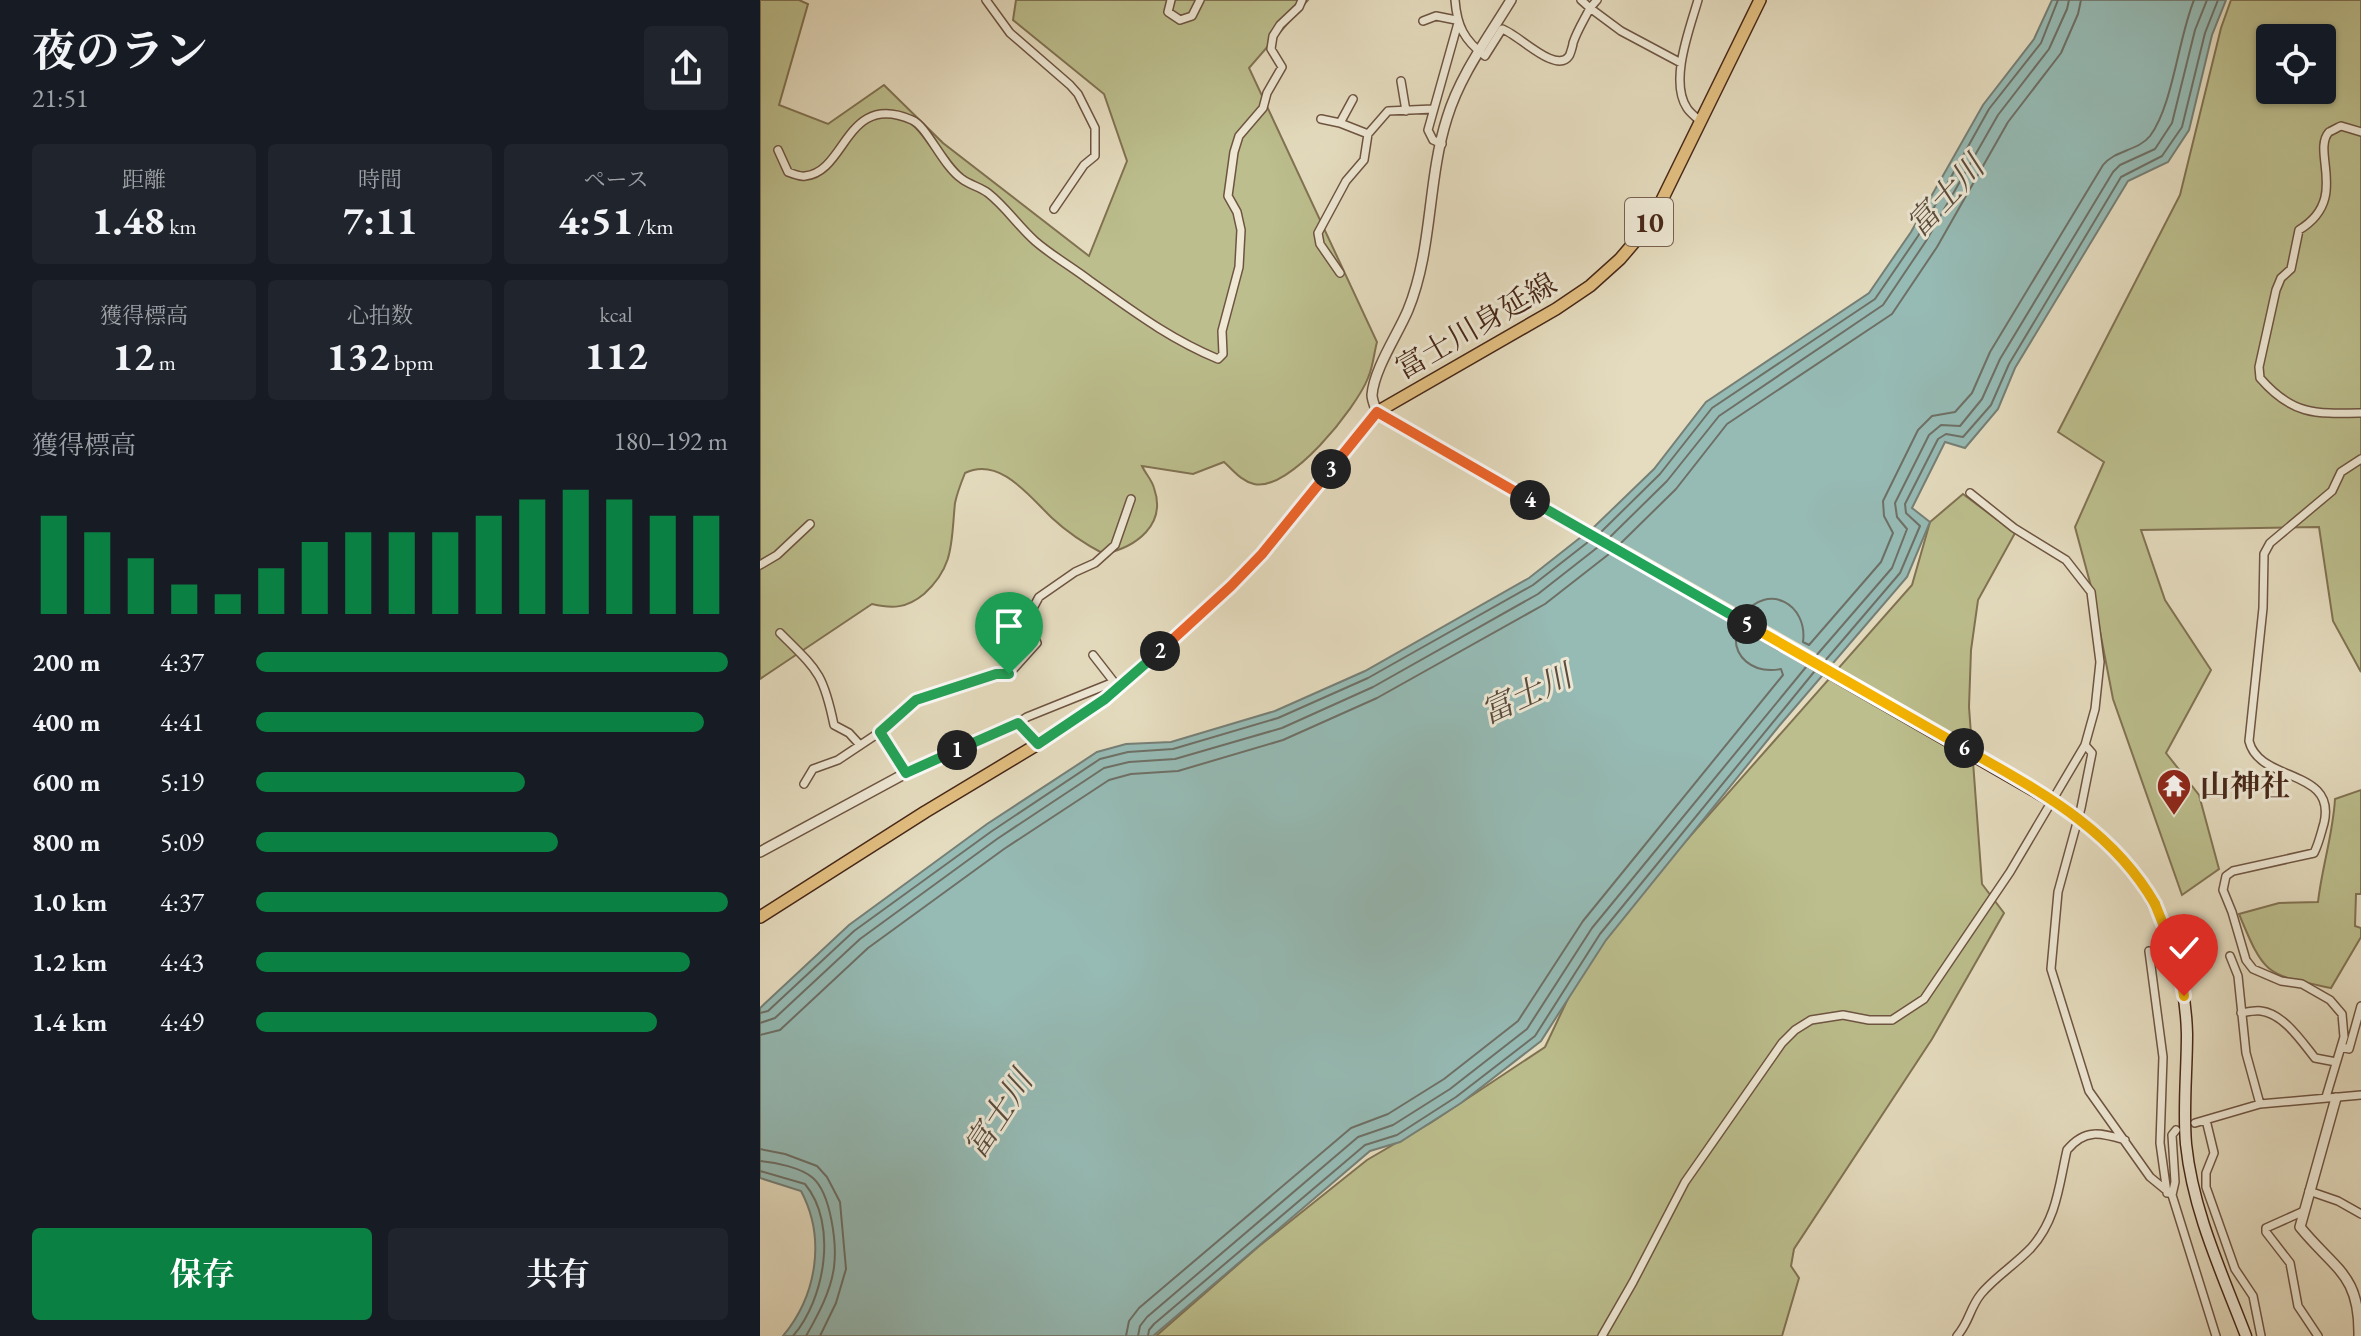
<!DOCTYPE html>
<html lang="ja">
<meta charset="utf-8">
<style>
body{margin:0;font-family:"EB Garamond","Noto Serif JP",serif;background:#20242c;color:#f1f3f6;height:100vh;display:flex;flex-direction:column;font-size:30px;white-space:nowrap}
*{box-sizing:border-box;margin:0}
p{font-size:26px;color:#9ea1a6}
.icon{flex:none;width:44px;height:44px;fill:none;stroke:currentColor;stroke-width:2;stroke-linecap:round;stroke-linejoin:round}
.map{position:relative;flex:1;overflow:hidden}
.details{display:flex;flex-direction:column;background:#171b24;width:760px}
.details>*{flex:none}
.fabs{position:absolute;left:1496px;top:24px;display:grid;gap:16px}
.fabs a{display:grid;place-items:center;width:80px;height:80px;border-radius:8px;background:#171b24;box-shadow:0 2px 6px #0004;font-size:40px}
.pin{position:absolute;display:grid;place-items:center;width:68px;height:68px;color:#fff;margin:-82px -34px;border-radius:50% 50% 50% 0;rotate:-45deg;box-shadow:0 0 8px #0007}
.pin .icon{rotate:45deg}
.km{position:absolute;width:40px;height:40px;margin:-20px;border-radius:50%;background:#222;color:#fff;font-size:22px;line-height:40px;text-align:center}
.round{display:grid;place-items:center;flex:none;width:84px;height:84px;border-radius:8px;background:#20242c}
.overview{display:flex;align-items:center;justify-content:space-between;height:136px;padding:0 32px}
h1{font-size:44px;font-weight:700;line-height:60px}
.metrics{display:grid;grid-template-columns:repeat(3,1fr);gap:12px;height:136px;padding:8px 32px}
.metrics div{display:grid;align-content:center;border-radius:8px;background:#20242c;text-align:center}
.metrics b{font-size:40px;font-weight:700}
.metrics small{font-size:22px;font-weight:400}
.metrics p{font-size:22px}
.chart{height:224px;padding:16px 32px}
.chart p{display:flex;justify-content:space-between}
.chart svg{width:100%;height:144px;margin-top:8px;stroke:#0b8043;stroke-width:6}
.button{display:flex;gap:16px;margin-top:auto;padding:16px 32px}
.button a{flex:1;height:92px;border-radius:8px;background:#0b8043;color:#fff;font-size:32px;font-weight:700;line-height:92px;text-align:center}
.button a+a{background:#20242c;color:#f1f3f6}
ul{padding:0 32px;list-style:none;font-size:26px}
li{display:grid;grid-template-columns:128px 96px 1fr;align-items:center;height:60px}
li i{height:20px;border-radius:10px;background:#0b8043}
main{display:flex;flex:1;min-height:0}
.map>svg:first-child{display:block}
.green{fill:#bcbe8d;stroke:#817252;stroke-width:2;fill-rule:evenodd}
.water{fill:#96bbb5;stroke:#767f76;stroke-width:2}
.pier{fill:#e5dcbf}
.lines{fill:none;stroke-linecap:round;stroke-linejoin:round}
.shore{stroke:#6e7066;stroke-width:2}
.minor-casing{stroke:#6e5441;stroke-width:10}
.tertiary-casing{stroke:#6e5441;stroke-width:12}
.secondary-casing{stroke:#462617;stroke-width:13}
.primary-casing{stroke:#462617;stroke-width:14}
.minor{stroke:#eee8d5;stroke-width:7}
.tertiary{stroke:#eee8d5;stroke-width:9}
.secondary{stroke:#eee8d5;stroke-width:10}
.primary{stroke:#e2be80;stroke-width:11}
.secondary-bridge-casing{stroke:#462617;stroke-width:13;stroke-linecap:butt}
.secondary-bridge{stroke:#eee8d5;stroke-width:10}
.split-1-casing{stroke:#fff;stroke-width:16}
.split-2-casing{stroke:#fff;stroke-width:16}
.split-3-casing{stroke:#fff;stroke-width:16}
.split-4-casing{stroke:#fff;stroke-width:16}
.split-5-casing{stroke:#fff;stroke-width:16}
.split-6-casing{stroke:#fff;stroke-width:16}
.split-7-casing{stroke:#fff;stroke-width:16}
.split-8-casing{stroke:#fff;stroke-width:16}
.split-1{stroke:#22a559;stroke-width:10}
.split-2{stroke:#22a559;stroke-width:10}
.split-3{stroke:#f0652b;stroke-width:10}
.split-4{stroke:#f0652b;stroke-width:10}
.split-5{stroke:#22a559;stroke-width:10}
.split-6{stroke:#f5b400;stroke-width:10}
.split-7{stroke:#f5b400;stroke-width:10}
.split-8{stroke:#f5b400;stroke-width:10}
.labels{text-anchor:middle;stroke-width:6;stroke-linejoin:round;paint-order:stroke}
.shield{fill:#eee8d5;stroke:#786050;stroke-width:2}
.shield-label{font-size:28px;font-weight:bold;fill:#462617}
.street-label{font-size:30px;fill:#462617;stroke:#eee8d5}
.poi-label{font-size:30px;font-weight:bold;fill:#462617;stroke:#eee8d5;text-anchor:start}
.water-label{font-size:32px;font-style:italic;fill:#5a4b3e;stroke:#eee8d5}
</style>
<main>
<section class="details">
<div class="overview"><div><h1>夜のラン</h1><p>21:51</p></div><a class="round"><svg class="icon" aria-label="share" viewBox="0 0 24 24"><path d="M12 15V3M7 8l5-5 5 5M5 13v7h14v-7"/></svg></a></div>
<div class="metrics">
<div><p>距離</p><b>1.48<small> km</small></b></div>
<div><p>時間</p><b>7:11</b></div>
<div><p>ペース</p><b>4:51<small> /km</small></b></div>
</div>
<div class="metrics">
<div><p>獲得標高</p><b>12<small> m</small></b></div>
<div><p>心拍数</p><b>132<small> bpm</small></b></div>
<div><p>kcal</p><b>112</b></div>
</div>
<div class="chart"><p><span>獲得標高</span>180–192 m</p>
<svg viewBox="0 0 160 44" preserveAspectRatio="none"><path d="M5 44V14M15 44V19M25 44V27M35 44V35M45 44V38M55 44V30M65 44V22M75 44V19M85 44V19M95 44V19M105 44V14M115 44V9M125 44V6M135 44V9M145 44V14M155 44V14"/></svg>
</div>
<ul>
<li><b>200 m</b>4:37<i style="width:100%"></i></li>
<li><b>400 m</b>4:41<i style="width:95%"></i></li>
<li><b>600 m</b>5:19<i style="width:57%"></i></li>
<li><b>800 m</b>5:09<i style="width:64%"></i></li>
<li><b>1.0 km</b>4:37<i style="width:100%"></i></li>
<li><b>1.2 km</b>4:43<i style="width:92%"></i></li>
<li><b>1.4 km</b>4:49<i style="width:85%"></i></li>
</ul>
<div class="button"><a>保存</a><a>共有</a></div>
</section>
<div class="map">
<svg width="1601" height="1336" viewBox="0 0 1601 1336">
<rect width="100%" height="100%" fill="#e5dcbf"/>
<filter id="stains"><feTurbulence type="fractalNoise" baseFrequency=".0025" numOctaves="4"/><feColorMatrix values="0 0 0 0 .2 0 0 0 0 .09 0 0 0 0 .02 0 0 0 .5 -.17"/></filter>
<radialGradient id="worn" r=".72"><stop offset=".6" stop-color="#630" stop-opacity="0"/><stop offset="1" stop-color="#630" stop-opacity=".3"/></radialGradient>
<path class="green" d="M0,0H39L48,4L19,105L68,124L124,85L183,143L329,256L367,161L344,94L253,20L256,0H548L489,68L617,342C614,353 613,367 608,378C596,408 530,492 494,484C481,481 473,470 464,462L433,474L382,466C385,473 392,480 394,488C407,525 376,547 344,554C325,544 308,533 292,518C270,497 240,456 205,473C201,483 197,493 195,503C191,541 195,566 164,594C147,608 133,609 112,604L0,679Z
M1471,0H1601V672L1573,621L1559,527L1381,530L1405,600L1451,670L1406,753L1439,795L1459,869L1422,895L1353,699L1332,590L1315,527L1344,462L1298,432L1420,195L1461,28ZM1510,38H1562V90H1510Z
M1203,494L1255,533L1218,600L1211,650L1209,707L1222,884L1244,913L1172,1039L1034,1249L1031,1266L1039,1278L1022,1336H396L498,1247L607,1160L672,1122L785,1047L833,946L1152,585L1170,522Z
M1601,790V894H1596L1595,926L1601,928V937L1571,988C1506,974 1505,977 1479,914L1519,903L1558,902C1562,867 1573,834 1575,799Z"/>
<path class="water" d="M1292,0H1466L1452,35L1429,130L1408,162L1368,181L1255,368L1238,409L1205,448L1185,442L1152,508L1170,522L1147,577L1019,726L846,940L781,1041L701,1103L640,1142L610,1151L393,1336H23C57,1295 66,1238 41,1191L0,1178V1008L89,925L227,824L337,752L366,744L411,742L515,711L605,671L769,578L835,526L894,469L946,402L1109,293L1151,232L1223,105L1274,39Z"/>
<path class="pier" d="M831,525L1077,665L1066,677L818,535Z"/>
<g class="lines">
<path class="shore" d="M840,533L900,474L952,408L1115,299L1158,236L1229,109L1281,43L1298,0
M849,538L907,481L959,416L1123,305L1166,241L1238,115L1289,49L1307,9L1309,0
M860,544L916,489L967,424L1132,314L1177,247L1248,122L1301,53L1318,14L1321,0
M983,615C1008,582 1048,604 1043,642L1049,645L1121,562L1133,533L1124,516L1123,501L1158,430L1172,416L1195,412L1212,393L1230,352L1343,165C1355,150 1378,151 1390,136C1413,105 1418,39 1434,0
M1055,657L1132,568L1147,529L1137,517L1135,503L1169,435L1181,425L1200,426L1222,399L1240,359L1353,172L1360,165L1395,149L1412,123L1435,30L1447,0
M1064,662L1140,573L1160,526L1146,513L1145,504L1178,439L1186,434L1203,437L1231,405L1249,364L1361,177L1402,156L1422,127L1445,33L1458,0
M0,1013L8,1011L94,931L232,831L340,759L368,752L413,749L518,718L608,678L773,585L828,542
M0,1023L15,1018L100,939L237,839L344,768L369,762L415,759L522,728L613,687L778,594L838,547
M0,1035L20,1030L108,948L244,849L349,780L371,774L418,771L523,740L617,698L785,604L849,554
M0,1149L25,1154L57,1166L67,1177L80,1202L86,1269L76,1303L60,1336
M0,1161C15,1162 42,1168 53,1178C71,1194 77,1244 74,1267C71,1291 58,1315 46,1336
M0,1171L45,1184C78,1224 65,1299 33,1336
M366,1336L369,1321L379,1308L591,1128L628,1114L684,1079L758,1021L823,921L1023,675L1021,669C994,674 970,658 977,628
M378,1336L380,1326L387,1317L598,1137L633,1125L690,1089L767,1029L832,928L1046,667
M388,1336L389,1330L394,1324L605,1145L637,1135L696,1097L775,1036L840,934L1054,672"/>
<defs>
<path id="minor" d="M226,0L250,33L310,85L318,94L335,128V156L324,165L294,209
M411,0L408,12L420,20L432,16L440,0
M695,0C697,26 704,40 725,56L742,29C757,33 796,75 809,56C810,55 813,45 813,43C817,31 824,20 830,8L861,31L921,63
M821,0L830,8L837,0
M938,0C930,28 909,81 927,108C930,113 937,118 941,122
M663,21L676,16L696,20
M641,81L646,111
M561,119L580,123L608,134
M580,123L593,99
M1601,132L1581,126C1580,126 1570,132 1569,132C1551,152 1590,199 1539,230L1531,269L1521,278L1516,290L1499,367L1500,378C1532,415 1555,414 1601,413
M682,144L673,140L668,130L698,23
M18,150L28,172C33,174 40,177 45,176C87,172 85,91 152,120C167,126 182,165 202,179C210,185 220,187 228,193C246,207 258,226 275,241C291,255 312,267 329,280C373,311 408,338 458,359L463,354L462,331L479,267L481,230L477,212L468,196L474,152L479,136L503,108L507,93L522,67L511,49L513,36L520,25L539,7L542,0
M580,273L560,244L558,233L586,181L604,160L608,134L628,111L673,109
M0,565L17,555L50,524
M20,633C57,670 63,672 74,725L89,733L100,745
M258,723L267,717L354,682L333,655
M1325,745L1332,753L1321,808L1298,892L1291,969L1329,1091L1390,1177L1412,1195
M146,773L120,732L156,700L236,674H249L277,643L266,621L279,597L315,572L335,563L355,545L371,499
M44,784L53,769L78,760L120,732
M1389,951L1403,1057L1400,1143L1407,1193
M1470,956L1478,976L1486,1053L1500,1104
M1481,1013C1487,1012 1495,1010 1501,1011C1524,1014 1542,1042 1555,1058L1576,1062
M1581,1047L1589,1049L1601,1006
M1566,1097L1584,1037L1582,1014L1570,1000L1542,984L1521,981L1493,969L1486,960L1472,912L1463,890L1466,876L1473,871L1554,853C1559,843 1561,833 1564,823C1577,768 1499,783 1489,741L1503,608L1504,554L1510,543L1572,491L1581,472L1601,459
M1446,1120L1454,1153L1446,1173V1187L1475,1269L1493,1296L1501,1336
M1435,1123L1500,1104L1601,1095
M1416,1130L1412,1135L1415,1182L1412,1195L1456,1336
M1549,1191L1578,1201L1601,1214
M1544,1211L1506,1228V1232L1530,1263L1538,1306L1558,1336
M842,1336L873,1282L925,1182L1022,1043L1035,1030L1051,1020L1083,1015L1109,1020H1132L1164,999L1250,872L1325,745L1335,709L1340,662L1331,592L1306,560L1254,528L1210,493
M1197,1336C1210,1321 1209,1309 1221,1294C1235,1277 1256,1264 1271,1248C1297,1219 1299,1185 1307,1150C1325,1128 1341,1133 1365,1140"/>
<path id="tertiary" d="M617,412C615,407 612,400 612,395C614,369 638,334 648,310C673,249 667,181 687,118C700,75 728,38 751,0
M0,852L146,773L258,723L278,744
M1576,1098L1540,1227C1575,1270 1600,1274 1599,1336"/>
<path id="secondary" d="M617,412L643,427
M1408,933C1420,966 1426,998 1427,1034C1427,1071 1423,1108 1426,1144C1433,1212 1462,1273 1486,1336"/>
<path id="primary" d="M0,917L165,812L278,744L345,699L471,586L502,554L617,412L796,309L830,286L860,259L883,232L900,204L1000,0"/>
</defs>
<use href="#minor" class="minor-casing"/>
<use href="#tertiary" class="tertiary-casing"/>
<use href="#secondary" class="secondary-casing"/>
<use href="#primary" class="primary-casing"/>
<use href="#minor" class="minor"/>
<use href="#tertiary" class="tertiary"/>
<use href="#secondary" class="secondary"/>
<use href="#primary" class="primary"/>
<defs>
<path id="secondary-bridge" d="M643,427L1312,813C1358,848 1384,880 1408,933"/>
</defs>
<use href="#secondary-bridge" class="secondary-bridge-casing"/>
<use href="#secondary-bridge" class="secondary-bridge"/>
</g>
<g class="lines">
<defs>
<path id="split-1" d="M197,750L146,773L120,732L156,700L236,674H249"/>
<path id="split-2" d="M197,750L258,723L278,744L345,699L400,651"/>
<path id="split-3" d="M400,651L471,586L502,554L571,469"/>
<path id="split-4" d="M571,469L617,412L770,500"/>
<path id="split-5" d="M770,500L987,624"/>
<path id="split-6" d="M987,624L1204,748"/>
<path id="split-7" d="M1204,748C1277,790 1352,828 1395,904"/>
<path id="split-8" d="M1395,904L1419,964L1424,996"/>
</defs>
<use href="#split-1" class="split-1-casing"/>
<use href="#split-2" class="split-2-casing"/>
<use href="#split-3" class="split-3-casing"/>
<use href="#split-4" class="split-4-casing"/>
<use href="#split-5" class="split-5-casing"/>
<use href="#split-6" class="split-6-casing"/>
<use href="#split-7" class="split-7-casing"/>
<use href="#split-8" class="split-8-casing"/>
<use href="#split-1" class="split-1"/>
<use href="#split-2" class="split-2"/>
<use href="#split-3" class="split-3"/>
<use href="#split-4" class="split-4"/>
<use href="#split-5" class="split-5"/>
<use href="#split-6" class="split-6"/>
<use href="#split-7" class="split-7"/>
<use href="#split-8" class="split-8"/>
</g>
<defs>
<symbol id="temple-pin" viewBox="-11 -11 22 30"><path d="M0 17L-7.5 6A9.5 9.5 0 1 1 7.5 6Z" fill="#8f2418" stroke="#eee8d5"/><path d="M0-6L5-2H3V0L6.5 2.5H4V6H1.5V3h-3V6H-4V2.5H-6.5L-3 0V-2H-5Z" fill="#fff"/></symbol>
</defs>
<g fill-rule="evenodd">
<use href="#temple-pin" x="1394" y="766" width="40" height="54"/>
</g>
<g class="labels">
<rect class="shield" x="865" y="198" width="48" height="48" rx="6"/>
<g class="shield-label">
<text x="889" y="232">10</text>
</g>
<g class="street-label">
<text transform="translate(716 326) rotate(-30)" y="10">富士川身延線</text>
</g>
<g class="poi-label">
<text x="1440" y="796">山神社</text>
</g>
<g class="water-label">
<text transform="translate(1185 196) rotate(-47)" y="11">富士川</text>
<text transform="translate(766 694) rotate(-25)" y="11">富士川</text>
<text transform="translate(238 1114) rotate(-57)" y="11">富士川</text>
</g>
</g>
<rect width="100%" height="100%" filter="url(#stains)"/>
<rect width="100%" height="100%" fill="url(#worn)"/>
</svg>
<div class="fabs">
<a><svg class="icon" aria-label="locate" viewBox="0 0 24 24"><circle cx="12" cy="12" r="6"/><path d="M12 2v4M12 18v4M2 12h4M18 12h4"/></svg></a>
</div>
<div class="pin" style="left:249px;top:674px;background:#1e9e55"><svg class="icon" aria-label="arrive" viewBox="0 0 24 24"><path d="M6 21V4h12l-3 4 3 4H6"/></svg></div>
<div class="pin" style="left:1424px;top:996px;background:#d93025"><svg class="icon" aria-label="check" viewBox="0 0 24 24"><path d="M5 12l5 5 9-10"/></svg></div>
<b class="km" style="left:197px;top:750px">1</b>
<b class="km" style="left:400px;top:651px">2</b>
<b class="km" style="left:571px;top:469px">3</b>
<b class="km" style="left:770px;top:500px">4</b>
<b class="km" style="left:987px;top:624px">5</b>
<b class="km" style="left:1204px;top:748px">6</b>
</div>
</main>
